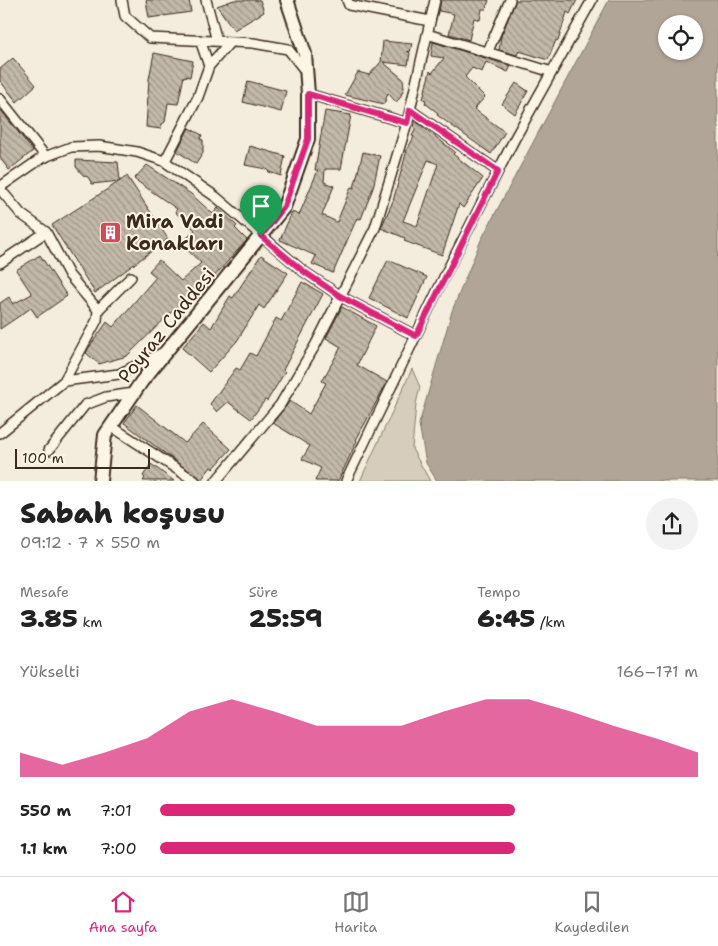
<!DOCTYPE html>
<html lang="tr">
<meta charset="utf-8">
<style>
body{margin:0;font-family:"Shantell Sans",sans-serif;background:#f2f2f2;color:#222;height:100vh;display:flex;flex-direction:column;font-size:19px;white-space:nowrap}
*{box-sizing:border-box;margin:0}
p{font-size:16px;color:#767676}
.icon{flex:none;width:28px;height:28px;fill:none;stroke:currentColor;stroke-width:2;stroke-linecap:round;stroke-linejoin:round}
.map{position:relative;height:481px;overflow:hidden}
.panel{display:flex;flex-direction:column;background:#fff;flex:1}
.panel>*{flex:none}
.tools{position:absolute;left:658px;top:15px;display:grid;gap:10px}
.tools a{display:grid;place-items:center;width:45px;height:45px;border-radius:50%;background:#fff;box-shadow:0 1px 4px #0004;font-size:25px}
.scale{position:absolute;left:15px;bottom:12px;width:135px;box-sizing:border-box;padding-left:5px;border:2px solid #3b2a1e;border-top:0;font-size:14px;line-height:18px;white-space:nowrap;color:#3b2a1e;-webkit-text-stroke:4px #fcf5e5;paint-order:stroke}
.pin{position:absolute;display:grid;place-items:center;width:42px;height:42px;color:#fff;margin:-51px -21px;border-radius:50% 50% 50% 0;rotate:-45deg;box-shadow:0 0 5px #0007}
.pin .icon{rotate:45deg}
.round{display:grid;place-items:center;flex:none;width:52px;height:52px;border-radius:26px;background:#f2f2f2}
.summary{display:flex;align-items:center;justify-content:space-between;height:85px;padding:0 20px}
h1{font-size:28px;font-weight:800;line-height:38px}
.metrics{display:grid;grid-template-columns:repeat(3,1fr);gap:8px;height:85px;padding:5px 20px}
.metrics div{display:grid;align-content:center}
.metrics b{font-size:25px;font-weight:800}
.metrics small{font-size:14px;font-weight:400}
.metrics p{font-size:14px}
.chart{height:140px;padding:10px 20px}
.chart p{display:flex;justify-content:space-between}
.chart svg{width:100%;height:90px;margin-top:5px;fill:#db2777;opacity:.7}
ul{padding:0 20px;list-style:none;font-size:16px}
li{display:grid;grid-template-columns:80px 60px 1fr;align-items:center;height:38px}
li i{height:12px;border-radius:6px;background:#db2777}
.menu{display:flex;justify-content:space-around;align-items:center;height:70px;border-top:1px solid #e0e0e0;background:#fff;font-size:14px;color:#767676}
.menu a{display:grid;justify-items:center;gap:2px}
.menu .selected{color:#db2777}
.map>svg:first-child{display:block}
.park{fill:#d6cdbd;stroke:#887c6e}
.water{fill:#b0a596;stroke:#817466;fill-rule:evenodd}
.building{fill:url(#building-back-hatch);stroke:#3b2a1e;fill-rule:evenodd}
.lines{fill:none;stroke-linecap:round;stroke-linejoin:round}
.street-casing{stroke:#3b2a1e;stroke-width:12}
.secondary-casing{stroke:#3b2a1e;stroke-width:16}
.street{stroke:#fcf5e5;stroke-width:9}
.secondary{stroke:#fcf5e5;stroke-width:12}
.route-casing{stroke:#fff;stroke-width:10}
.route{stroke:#db2777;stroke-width:6}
.labels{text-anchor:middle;stroke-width:4;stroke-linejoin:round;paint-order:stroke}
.poi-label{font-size:19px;font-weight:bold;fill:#3b2a1e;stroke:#fcf5e5;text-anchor:start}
.street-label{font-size:19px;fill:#3b2a1e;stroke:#fcf5e5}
</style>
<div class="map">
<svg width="718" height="481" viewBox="0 0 718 481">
<defs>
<pattern id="building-back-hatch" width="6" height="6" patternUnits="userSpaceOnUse" patternTransform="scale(1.25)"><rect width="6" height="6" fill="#c3b9aa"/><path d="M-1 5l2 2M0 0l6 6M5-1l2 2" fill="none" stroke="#a0978a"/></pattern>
</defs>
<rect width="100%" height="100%" fill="#f4eddd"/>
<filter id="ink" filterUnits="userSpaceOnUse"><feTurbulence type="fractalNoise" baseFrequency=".02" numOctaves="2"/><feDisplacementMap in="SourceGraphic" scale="10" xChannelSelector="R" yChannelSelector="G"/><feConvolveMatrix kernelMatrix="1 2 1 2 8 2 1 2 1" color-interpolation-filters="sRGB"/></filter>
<g filter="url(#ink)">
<path class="park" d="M412,369L420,387L416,404L412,449L430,481H360Z"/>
<path class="water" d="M609,0H718V481H437L426,463L419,424L452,311L481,240ZM666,24H694V51H666Z"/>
<path class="building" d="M146,0H189L191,12L149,18Z
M234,0H260L264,12L234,30L217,6Z
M441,0H489L486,9H482L480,20L474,18L469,40L449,34L454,14L439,11Z
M516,0H577L570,14L567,12L558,41L556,40L548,60L519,51L517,55L499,50L501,36Z
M383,41L412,44L410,52L407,51L410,53L408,65L383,62L403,79L404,88L400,98L396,102L388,93L384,104L345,95L358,72L369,75L381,62Z
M433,42L511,66L508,72L486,62L482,72L472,68L465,77L485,97L474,109L505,132L491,154L437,115L438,113L425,103L426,100L423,99L430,71L432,73L444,58L431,56Z
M154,53L193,61L190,77L184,76L178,104L168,103L165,122L162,124L161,129L146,127L149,79Z
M13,58L36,85L17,102L0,81V69Z
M248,81L286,91L281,112L243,102Z
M516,83L528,91L515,114L502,104Z
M0,109L33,151L9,170L0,158Z
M325,111L351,115L341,169H325L324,182L334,186L322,215L337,222L351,187L354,188L363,152L380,156L373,188L361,219L357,218L333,273L312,264L316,256L280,240L292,212L299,215L318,170H315Z
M414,120L455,152L453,154L483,178L463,208L459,204L442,255L404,241L405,238L381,228L393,201L407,150L414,137L412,136L415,130ZM428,160L438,164L417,226L403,221Z
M189,128L202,135L200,139L203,140V153L196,164L177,151Z
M250,146L285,156L281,176L269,172L266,169L245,165Z
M76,160L118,162L120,181L127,176L168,239L95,293L52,225L120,181L92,184L88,177L84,176L76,167Z
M147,165L191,194L213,214L218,208L237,226L235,228L247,240L211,280L213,282L204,292L198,286L127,356L99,364L86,353L88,349L107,322L113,327L156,277L149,271L159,260L181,281L201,263L181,244L195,230L175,212L177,209L134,179Z
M40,255L67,296L37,317L31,308L0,329V303L9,297L13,304L32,294L16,270Z
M261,255L288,273L264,309L259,305L237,341L209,372L182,348L204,322L211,328L230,296L233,298Z
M388,260L427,277L408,318L369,298Z
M302,282L323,294L283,370L285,372L267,401L265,400L251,419L228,402L217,412L210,404L236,368L240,370L250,353L256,356L276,318L281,321Z
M342,307L376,326L357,365L387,382L356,440L357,441L338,481H315L321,468L302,459L310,446L273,423L290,401L309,414L326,383L322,381L341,347L326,338Z
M137,405L185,443L203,424L231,449L213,469L211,467L201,480L124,423Z
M151,464L174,481H143L145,478L143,476Z"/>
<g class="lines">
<defs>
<path id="street" d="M122,0L125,16L150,38L253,43L288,49L306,72
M206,0L217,41
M347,0L349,5L430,21
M427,34L552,72
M200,40L209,66L230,42
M488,51L510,0
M308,94L407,123
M0,99L46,157
M410,110L498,171
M165,161L198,97L209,66
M0,187L42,158L71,147L99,146L137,152L164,161L216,197L303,271L340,296L416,336
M0,189L21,214L46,232L69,275L98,310
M0,263L46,232
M64,381L97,320L98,310L131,277
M111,426L195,481
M0,433L64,381L119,374L164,352
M49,450L85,405L106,397L134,393
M216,481L280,405L316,344L375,228L407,123L435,0
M346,481L447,271L515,138L592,0"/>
<path id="secondary" d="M100,481L105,435L142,381L284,207L308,139V94L305,54L287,0"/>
</defs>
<use href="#street" class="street-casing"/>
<use href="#secondary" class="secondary-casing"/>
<use href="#street" class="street"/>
<use href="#secondary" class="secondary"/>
</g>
</g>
<g class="lines" filter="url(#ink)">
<defs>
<path id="route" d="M308,94L407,123L410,110L498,171L416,336L340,296L303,271L261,236L284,207L308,139Z"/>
</defs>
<use href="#route" class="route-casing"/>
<use href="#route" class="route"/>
</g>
<defs>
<symbol id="building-square" viewBox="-11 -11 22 22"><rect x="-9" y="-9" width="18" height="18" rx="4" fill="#d1495b" stroke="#fcf5e5"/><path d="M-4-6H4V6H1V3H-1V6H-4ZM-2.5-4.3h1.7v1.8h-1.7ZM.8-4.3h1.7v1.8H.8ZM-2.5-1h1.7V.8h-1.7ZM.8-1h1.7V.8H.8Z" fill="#fff"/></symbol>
</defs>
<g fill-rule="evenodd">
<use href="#building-square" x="98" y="220" width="25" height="25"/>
</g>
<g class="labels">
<g class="poi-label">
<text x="126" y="228">Mira Vadi<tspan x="126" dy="22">Konakları</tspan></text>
</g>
<g class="street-label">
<text transform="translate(166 325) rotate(-51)" y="7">Poyraz Caddesi</text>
</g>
</g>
</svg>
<div class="tools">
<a><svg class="icon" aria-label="locate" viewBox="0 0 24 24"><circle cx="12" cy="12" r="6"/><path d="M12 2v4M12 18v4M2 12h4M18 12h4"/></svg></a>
</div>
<div class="scale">100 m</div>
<div class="pin" style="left:261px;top:236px;background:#1e9e55"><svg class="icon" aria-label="arrive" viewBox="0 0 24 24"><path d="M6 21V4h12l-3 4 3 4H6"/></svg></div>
</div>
<section class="panel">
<div class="summary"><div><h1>Sabah koşusu</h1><p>09:12 · 7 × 550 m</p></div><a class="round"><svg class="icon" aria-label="share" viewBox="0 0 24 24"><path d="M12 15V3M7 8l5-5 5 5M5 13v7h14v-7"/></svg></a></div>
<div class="metrics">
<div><p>Mesafe</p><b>3.85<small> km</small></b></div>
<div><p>Süre</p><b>25:59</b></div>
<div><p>Tempo</p><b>6:45<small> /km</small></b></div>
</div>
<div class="chart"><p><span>Yükselti</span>166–171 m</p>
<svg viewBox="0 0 160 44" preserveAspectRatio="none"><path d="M0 44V32L10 38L20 32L30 25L40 12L50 6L60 12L70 19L80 19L90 19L100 12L110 6L120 6L130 12L140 19L150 25L160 32V44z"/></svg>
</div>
<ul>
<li><b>550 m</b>7:01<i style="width:66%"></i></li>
<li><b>1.1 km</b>7:00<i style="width:66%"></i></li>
</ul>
</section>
<nav class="menu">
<a class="selected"><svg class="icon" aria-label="home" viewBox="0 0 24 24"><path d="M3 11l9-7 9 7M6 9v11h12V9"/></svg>Ana sayfa</a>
<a><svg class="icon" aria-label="map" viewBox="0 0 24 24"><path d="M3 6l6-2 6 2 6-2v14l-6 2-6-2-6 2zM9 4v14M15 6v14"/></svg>Harita</a>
<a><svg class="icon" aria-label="saved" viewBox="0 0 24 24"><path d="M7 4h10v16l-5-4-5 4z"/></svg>Kaydedilen</a>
</nav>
